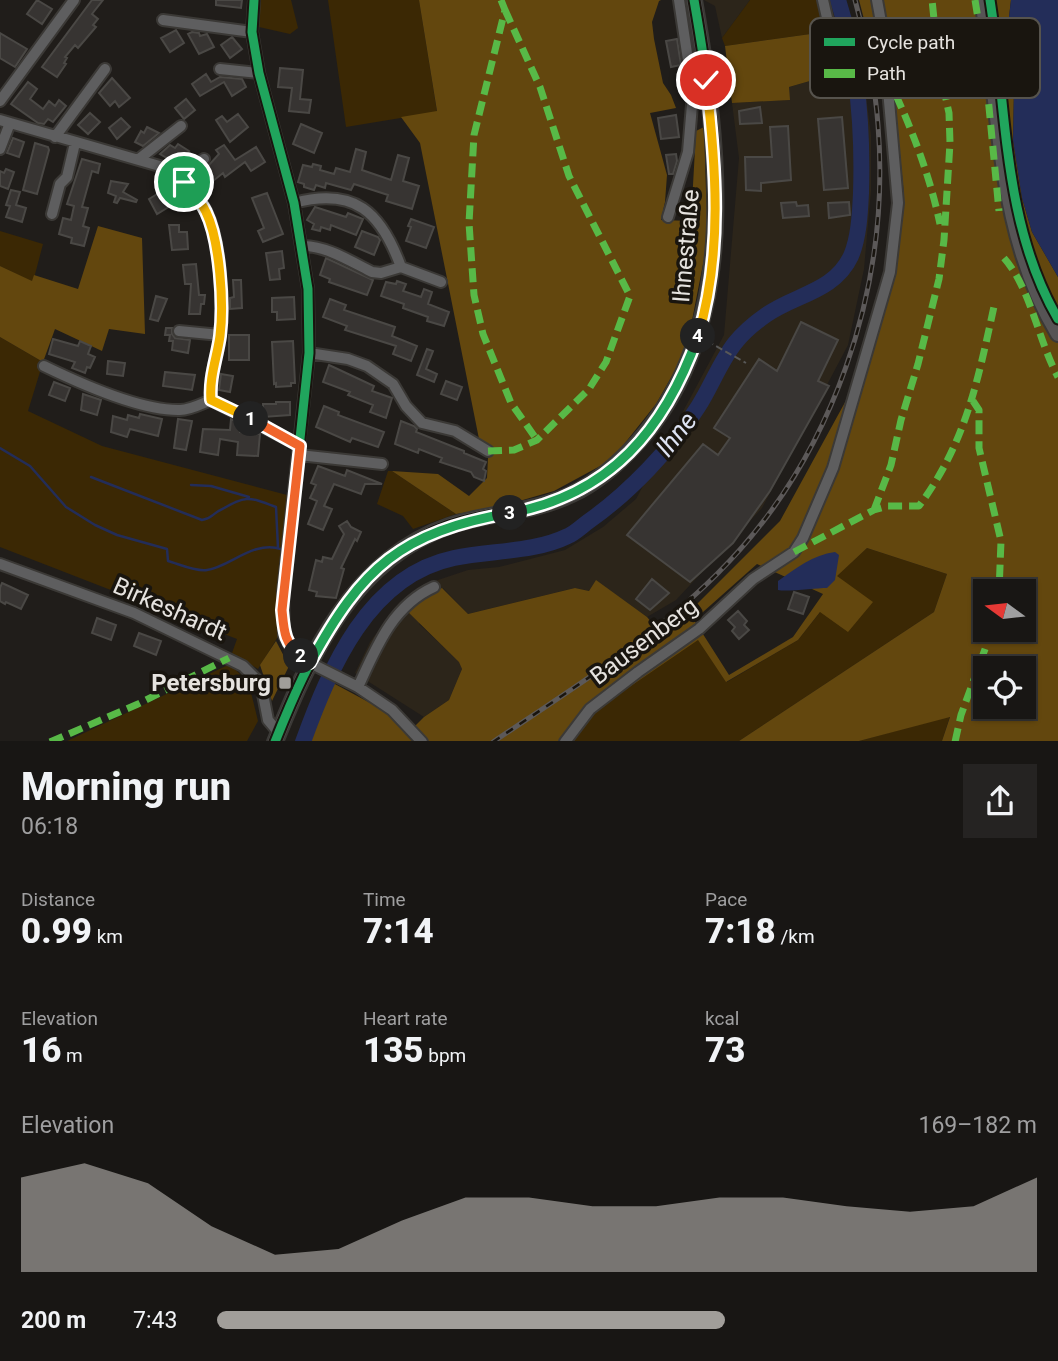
<!DOCTYPE html>
<meta charset="utf-8">
<style>
body{margin:0;font-family:Roboto,sans-serif;background:#252322;color:#f1f3f6;height:100vh;display:flex;flex-direction:column;font-size:26px;white-space:nowrap}
*{box-sizing:border-box;margin:0}
p{font-size:23px;color:#9f9fa0}
.icon{flex:none;width:38px;height:38px;fill:none;stroke:currentColor;stroke-width:2;stroke-linecap:round;stroke-linejoin:round}
.map{position:relative;height:741px;overflow:hidden}
.drawer{display:flex;flex-direction:column;background:#181614;flex:1}
.drawer>*{flex:none}
.needle{width:46px;rotate:285deg}
.fabs{position:absolute;left:973px;top:579px;display:grid;gap:14px}
.fabs a{display:grid;place-items:center;width:63px;height:63px;border-radius:0px;background:#181614;box-shadow:0 2px 5px #0004,0 0 0 2px #363534;font-size:35px}
.pin{position:absolute;display:grid;place-items:center;width:60px;height:60px;color:#fff;margin:-30px;border:4px solid #fff;border-radius:50%;box-shadow:0 2px 7px #0007}
.km{position:absolute;width:35px;height:35px;margin:-18px;border-radius:50%;background:#222;color:#fff;font-size:19px;line-height:35px;text-align:center}
.round{display:grid;place-items:center;flex:none;width:74px;height:74px;border-radius:0px;background:#252322}
.summary{display:flex;align-items:center;justify-content:space-between;height:119px;padding:0 21px}
h1{font-size:38px;font-weight:800;line-height:52px}
.figures{display:grid;grid-template-columns:repeat(3,1fr);gap:10px;height:119px;padding:7px 21px}
.figures div{display:grid;align-content:center}
.figures b{font-size:35px;font-weight:800}
.figures small{font-size:19px;font-weight:400}
.figures p{font-size:19px}
.chart{height:196px;padding:14px 21px}
.chart p{display:flex;justify-content:space-between}
.chart svg{width:100%;height:126px;margin-top:7px;fill:#a19e9a;opacity:.7}
ul{padding:0 21px;list-style:none;font-size:23px}
li{display:grid;grid-template-columns:112px 84px 1fr;align-items:center;height:52px}
li i{height:18px;border-radius:9px;background:#a19e9a}
.map>svg:first-child{display:block}
.built{fill:#2c251a}
.green{fill:#3b2804}
.forest{fill:#63470e;fill-rule:evenodd}
.water{fill:#232d59}
.lines{fill:none;stroke-linecap:round;stroke-linejoin:round}
.stream{stroke:#232d59;stroke-width:2.5}
.river{stroke:#232d59;stroke-width:16}
.building{fill:#373432;stroke:#4a4845;stroke-width:2}
.minor-casing{stroke:#3b3936;stroke-width:14}
.major-casing{stroke:#3b3936;stroke-width:18}
.path{stroke:#585857;stroke-width:2;stroke-dasharray:7 3.5;stroke-linecap:butt}
.minor{stroke:#5e5e5f;stroke-width:10}
.major{stroke:#565455;stroke-width:14}
.rail-casing{stroke:#5c5959;stroke-width:5}
.rail{stroke:#19150f;stroke-width:2.5;stroke-dasharray:8;stroke-linecap:butt}
.quiet{stroke:#58b947;stroke-width:7;stroke-dasharray:14 7;stroke-linecap:butt}
.cycleway-casing{stroke:#19150f;stroke-width:13}
.cycleway{stroke:#20a55d;stroke-width:9}
.split-1-casing{stroke:#fff;stroke-width:14}
.split-2-casing{stroke:#fff;stroke-width:14}
.split-3-casing{stroke:#fff;stroke-width:14}
.split-4-casing{stroke:#fff;stroke-width:14}
.split-5-casing{stroke:#fff;stroke-width:14}
.split-1{stroke:#f5b400;stroke-width:9}
.split-2{stroke:#f0652b;stroke-width:9}
.split-3{stroke:#22a559;stroke-width:9}
.split-4{stroke:#22a559;stroke-width:9}
.split-5{stroke:#f5b400;stroke-width:9}
.poi-dot{fill:#a19e9a;stroke:#19150f;stroke-width:2.5}
.labels{text-anchor:middle;stroke-width:7;stroke-linejoin:round;paint-order:stroke}
.street-label{font-size:24px;fill:#e6e3df;stroke:#19150f}
.poi-label{font-size:24px;font-weight:bold;fill:#e6e3df;stroke:#19150f;text-anchor:end}
.water-label{font-size:26px;font-style:italic;fill:#dee4f4;stroke:#19150f}
.key{fill:#19150f;stroke:#56534d;stroke-width:2}
.key-label{font-size:19px;fill:#e6e3df}
</style>
<div class="map">
<svg width="1058" height="742" viewBox="0 0 1058 742">
<rect width="100%" height="100%" fill="#201d1a"/>
<path class="built" d="M704,0H750L722,38L715,6Z
M818,0H844L863,72L871,135V191L864,269L848,345L762,508L676,600L647,617L596,581L589,591L575,588L468,614L443,588L419,624L460,662L462,669L449,700L424,717L355,673L370,642L399,603L423,585L468,570L499,567L565,550L603,527L636,499L724,335L739,158L732,103L789,100V87L834,74Z"/>
<path class="green" d="M260,0H291L298,28L290,34L259,27Z
M328,0H419L437,112L346,127Z
M750,0H818L825,32L725,46L722,38Z
M0,231L43,244L33,282L0,266Z
M0,337L43,362L28,411L102,446L287,495L279,635L258,669L232,653L237,639L0,547Z
M388,471H392L456,514L413,529L403,516L377,504Z
M867,548L947,574L934,612L739,741L573,742L593,712L698,639L727,682L798,640L821,611L836,576Z
M228,665C251,677 252,698 258,721L247,741L65,742Z
M950,716L942,741H859Z"/>
<path class="forest" d="M419,0H661L659,1L652,22L654,39L663,83L671,95L676,108L650,113L667,175L665,202L661,220L691,221L696,131L704,127L707,224L705,254L686,351L656,404L621,448L602,465L554,491L495,508L456,514L392,471L438,474L469,496L487,478L488,458L479,439L420,143L401,117L437,111Z
M859,0H1011L1007,34L1014,89L1013,140L1022,198L1032,232L1058,277V741H942L950,717L859,741H739L934,612L947,574L867,548L837,576L873,602L848,632L820,612L798,640L726,682L698,640L593,712L573,741L309,742L333,683L387,712L407,734L424,717L449,700L462,669L459,662L406,610L422,597L442,588L468,614L575,588L589,591L596,580L647,617L664,637L780,521L872,353L892,278L904,195L898,134L877,69ZM757,564L823,594L793,637L729,675L694,620ZM985,592H1024V630H985ZM985,668H1024V707H985Z
M825,32L834,74L789,87L790,100L732,103L725,46Z
M98,226L142,238L145,334L109,329L102,351L55,329L43,362L0,337V266L32,281L34,275L78,289Z
M276,641L289,666L272,701L260,665Z"/>
<path class="water" d="M1011,0H1058V277L1032,232L1022,198L1013,140L1014,89L1007,34Z
M835,552L839,555L835,580L827,588C816,588 787,592 778,590V581C796,568 813,555 835,552Z"/>
<g class="lines">
<path class="stream" d="M0,448L30,466L66,507L95,525L117,535L167,549L168,561C179,564 196,572 207,570C230,567 253,540 281,549
M91,477L202,520C210,519 211,516 217,512C246,496 245,495 276,507L278,548
M191,485L211,486L249,497"/>
<path class="river" d="M303,742C330,668 368,576 454,558C491,550 533,553 568,536C575,533 582,526 589,521C629,493 672,448 698,407C711,387 720,362 735,343C743,333 756,322 766,315C796,294 834,292 851,256C859,237 860,213 861,193C863,129 858,62 838,0"/>
</g>
<path class="building" d="M37,0L52,9L42,24L27,14Z
M92,0H103L92,14L98,19L93,25L96,27L78,48L75,45L65,57L67,58L64,63L66,64L57,77L42,67Z
M216,0H242L241,8L216,5Z
M176,30L184,43L170,52L161,38Z
M192,32L199,33L200,36L207,34L214,47L199,54L188,34Z
M0,33L27,49L15,67L0,58Z
M232,37L242,49L230,58L221,45Z
M677,39L681,65L671,67L666,41Z
M280,68L303,70L300,99L311,100L309,113L289,111L292,88L278,87Z
M206,74L211,82L220,77L242,79L246,87L232,96L224,82L200,96L192,84Z
M112,78L130,98L119,107L115,101L110,106L99,93Z
M28,82L37,89L30,99L43,109L49,101L55,106L59,100L66,106L53,122L48,119L44,124L38,123L11,104Z
M186,99L195,110L184,119L175,108Z
M760,107L762,123L740,124L739,111Z
M90,113L100,122L88,134L78,125Z
M238,114L248,127L230,142L216,120L222,116L227,122Z
M676,115L679,137L661,139L658,118Z
M842,117L848,188L824,190L818,119Z
M121,118L130,127L117,139L109,128Z
M301,124L322,133L314,153L293,144Z
M788,126L791,180L761,183V191L746,190L745,157H772L770,127Z
M147,127L159,133L143,146L135,142L141,131L144,133Z
M13,138L24,142L19,157L7,153Z
M35,143L48,147L49,150L37,194L23,190Z
M178,144L189,151L183,161L175,156L172,161L160,154L170,145L175,148Z
M224,145L235,160L256,147L265,162L251,171L245,162L225,177L223,173L203,189L192,177L209,165L219,154L216,150Z
M356,149L366,152L362,170L391,180L398,155L409,158L403,181L419,186L412,209L386,201L388,195L354,184L351,190L326,183L325,188L316,185L314,190L304,187V184L298,182L303,165L312,167L313,164L321,166L320,170L334,174L336,168L350,172Z
M676,154L677,161L673,174H669L666,155Z
M82,159L100,164L98,173L92,171L82,207L88,208L83,226L89,228L84,246L71,243L72,238L59,234L63,218L71,220L74,206L67,204Z
M6,169L14,172L8,189L0,186V171L4,173Z
M111,181L128,184L123,192L137,200L136,202L120,198L117,203L114,202L116,196L108,193Z
M11,190L20,192L16,205L26,208L22,222L6,217L10,206L6,205Z
M164,190L172,205L157,214L149,199Z
M267,193L283,234L263,242L258,231L264,228L252,198Z
M796,202L797,206L808,205L809,216L783,218L781,203Z
M849,202L850,215L829,218L828,203Z
M315,207L346,217L348,213L363,219L356,235L331,225L330,230L321,227L320,231L312,229L314,224L307,220Z
M411,219L434,227L426,248L406,241L411,227L408,226Z
M169,225H179V232H187L188,249L172,250Z
M362,231L378,237L380,240L374,255L355,247Z
M282,251L284,268L279,269L280,279L270,280L266,253Z
M326,258L373,280L367,295L329,282L330,279L320,275Z
M196,264L199,295H205L204,304H201L200,314H189L191,284H185L183,265Z
M233,280H241L242,308L230,309V298L234,297Z
M397,281L406,284L403,291L421,297L424,289L432,292L428,304L449,312L444,326L427,321L428,317L403,308L404,304L381,296L386,282L396,284Z
M156,296L167,299L158,321L150,319Z
M294,297L295,319L277,320V312H272V298Z
M330,299L346,305L344,310L395,327L392,336L417,346L411,361L393,354L396,346L345,330L347,326L323,317Z
M801,322L838,340L818,381L829,386L770,491L733,543L690,582L627,535L703,444L718,455L730,438L714,428L759,359L777,371Z
M166,328H172V334L175,338L190,340L188,353L172,350L173,341H169L170,335H165Z
M229,335H249V360H229Z
M53,339L78,346L80,341L91,346L88,354L95,357L90,368L87,367L85,373L72,368L75,362L49,354Z
M293,341L295,383H291V386L276,387V383L274,384L272,342Z
M427,349L433,351L426,369L437,374L434,382L417,375Z
M108,361L125,363L123,376L107,374Z
M329,365L374,386L372,391L392,398L386,418L370,412L373,405L348,395L350,392L323,382Z
M165,372L195,375L192,390L163,386Z
M221,374L233,376L230,392L219,390Z
M446,381L462,387L457,400L441,394Z
M54,382L70,388L65,401L49,395Z
M83,394L101,400L97,415L81,410Z
M276,402H290V415L263,417V404H276Z
M324,406L339,412L338,415L384,432L378,447L352,438L350,442L316,427Z
M140,414L162,419L158,436L130,429L127,437L111,432L113,416L127,420L128,415L139,418Z
M178,419L192,421L186,450L174,448Z
M231,419L241,424L240,432L260,434L258,456L237,455L238,442L220,439L218,455L200,452L203,429L230,430Z
M401,421L414,426L417,429L416,432L464,451V453L486,462L483,469L486,471L484,481L474,477L471,472L440,462L442,458L419,449L418,453L395,444Z
M318,466L345,476L347,470L382,484H365L361,494L334,484L324,506L332,509L323,530L308,524L317,501L310,498L316,485L311,483Z
M347,521L351,527L361,532L357,541L355,539L341,568L344,569L336,598L316,596L317,592L309,590L316,560L322,562L323,557L332,559L344,534L339,526Z
M652,579L669,593L650,610L636,599Z
M2,583L28,595L21,609L6,602L5,604L0,601V588Z
M794,592L809,597L803,614L788,609Z
M738,611L747,621L744,625L749,630L739,639L732,631L735,627L728,620Z
M97,618L116,625L111,640L92,633Z
M139,633L161,641L156,655L134,646Z"/>
<g class="lines">
<defs>
<path id="minor" d="M254,0L252,32L259,73L294,203L308,289L309,353L283,592L284,635L291,648L310,663L358,687L392,710L422,742
M823,0L834,49L839,85
M163,20L252,32
M220,69L259,73
M0,101L74,0
M0,120L163,167C178,178 192,189 202,204C221,233 224,302 220,336C217,358 209,378 211,400L300,446
M55,137L105,69
M0,149L10,123
M139,159L181,126
M177,177L204,159
M294,203C355,187 381,212 401,267L441,282
M52,214L60,184L67,177L75,143
M668,217L688,152L693,93L679,0
M302,246C325,245 352,262 372,272L381,273L401,267
M179,331L220,335
M309,353L348,359L367,366L393,384L406,406L422,423L455,431L488,451
M44,366C79,383 141,411 180,410C190,410 201,404 211,400
M299,455L382,464
M0,564L134,613L243,666L261,684L268,720L279,733
M358,687C376,648 392,606 434,587
M565,742L590,709L638,672L699,629L753,579L794,552L803,538L833,468L890,272L898,203L883,33L877,0"/>
<path id="major" d="M982,0C1001,113 997,233 1058,334
M275,742C310,654 354,559 449,526C489,512 533,513 572,494C598,482 619,463 638,442C743,326 719,142 694,0"/>
</defs>
<use href="#minor" class="minor-casing"/>
<use href="#major" class="major-casing"/>
<path class="path" d="M707,341L746,363"/>
<use href="#minor" class="minor"/>
<use href="#major" class="major"/>
<defs>
<path id="rail" d="M493,742C570,690 651,640 717,574C833,459 891,287 878,125C875,83 866,41 855,0"/>
</defs>
<use href="#rail" class="rail-casing"/>
<use href="#rail" class="rail"/>
<path class="quiet" d="M501,0L505,10L474,135L469,223L474,295L483,334L511,403L537,440
M975,0L984,55L999,211
M887,76C910,124 929,172 940,224
M1004,258C1031,289 1038,340 1058,377
M973,401L979,410V448L1001,541L999,592
M488,451L514,450L537,440L589,389L606,362L630,296L569,176L540,87L505,10
M874,510L891,465L901,420L918,364L939,279L944,240L950,143L949,113L939,67L932,0
M794,552L874,510L888,506H919C967,441 978,379 995,302
M50,742L138,704L229,658
M955,742L961,715L992,630"/>
<defs>
<path id="cycleway" d="M254,0L252,32L259,73L294,203L308,289L309,353L282,610C284,640 287,645 310,663
M990,0C1007,107 1002,223 1058,319
M275,742C310,654 354,559 449,526C489,512 533,513 572,494C598,482 619,463 638,442C743,326 719,142 694,0"/>
</defs>
<use href="#cycleway" class="cycleway-casing"/>
<use href="#cycleway" class="cycleway"/>
</g>
<g class="lines">
<defs>
<path id="split-1" d="M184,182C192,192 201,201 206,212C220,241 224,304 220,336C217,358 209,377 211,400L251,419"/>
<path id="split-2" d="M251,419L300,446L282,610C284,631 284,643 301,656"/>
<path id="split-3" d="M301,656L310,663C362,567 401,532 510,513"/>
<path id="split-4" d="M510,513C610,495 665,429 698,336"/>
<path id="split-5" d="M698,336C723,253 716,165 706,80"/>
</defs>
<use href="#split-1" class="split-1-casing"/>
<use href="#split-2" class="split-2-casing"/>
<use href="#split-3" class="split-3-casing"/>
<use href="#split-4" class="split-4-casing"/>
<use href="#split-5" class="split-5-casing"/>
<use href="#split-1" class="split-1"/>
<use href="#split-2" class="split-2"/>
<use href="#split-3" class="split-3"/>
<use href="#split-4" class="split-4"/>
<use href="#split-5" class="split-5"/>
</g>
<rect class="poi-dot" x="278" y="676" width="14" height="14" rx="3.5"/>
<g class="labels">
<g class="street-label">
<text transform="translate(686 246) rotate(-85)" y="8">Ihnestraße</text>
<text transform="translate(170 609) rotate(24)" y="8">Birkeshardt</text>
<text transform="translate(644 641) rotate(-37)" y="8">Bausenberg</text>
</g>
<g class="poi-label">
<text x="271" y="691">Petersburg</text>
</g>
<g class="water-label">
<text transform="translate(676 434) rotate(-52)" y="9">Ihne</text>
</g>
</g>
<rect x="810" y="18" width="230" height="80" rx="10" class="key"/>
<rect x="824" y="38" width="31" height="8" fill="#20a55d"/>
<rect x="824" y="69" width="31" height="9" fill="#58b947"/>
<g class="key-label">
<text x="867" y="49">Cycle path</text>
<text x="867" y="80">Path</text>
</g>
</svg>
<div class="fabs">
<a><svg class="needle" viewBox="-14 -14 28 28"><path d="M0-13l5 13h-10z" fill="#e53935"/><path d="M0 13l5-13h-10z" fill="#9f9fa0"/></svg></a>
<a><svg class="icon" aria-label="locate" viewBox="0 0 24 24"><circle cx="12" cy="12" r="6"/><path d="M12 2v4M12 18v4M2 12h4M18 12h4"/></svg></a>
</div>
<div class="pin" style="left:184px;top:182px;background:#1e9e55"><svg class="icon" aria-label="arrive" viewBox="0 0 24 24"><path d="M6 21V4h12l-3 4 3 4H6"/></svg></div>
<div class="pin" style="left:706px;top:80px;background:#d93025"><svg class="icon" aria-label="check" viewBox="0 0 24 24"><path d="M5 12l5 5 9-10"/></svg></div>
<b class="km" style="left:251px;top:419px">1</b>
<b class="km" style="left:301px;top:656px">2</b>
<b class="km" style="left:510px;top:513px">3</b>
<b class="km" style="left:698px;top:336px">4</b>
</div>
<section class="drawer">
<div class="summary"><div><h1>Morning run</h1><p>06:18</p></div><a class="round"><svg class="icon" aria-label="share" viewBox="0 0 24 24"><path d="M12 15V3M7 8l5-5 5 5M5 13v7h14v-7"/></svg></a></div>
<div class="figures">
<div><p>Distance</p><b>0.99<small> km</small></b></div>
<div><p>Time</p><b>7:14</b></div>
<div><p>Pace</p><b>7:18<small> /km</small></b></div>
</div>
<div class="figures">
<div><p>Elevation</p><b>16<small> m</small></b></div>
<div><p>Heart rate</p><b>135<small> bpm</small></b></div>
<div><p>kcal</p><b>73</b></div>
</div>
<div class="chart"><p><span>Elevation</span>169–182 m</p>
<svg viewBox="0 0 160 44" preserveAspectRatio="none"><path d="M0 44V11L10 6L20 13L30 28L40 38L50 36L60 26L70 18L80 18L90 21L100 21L110 18L120 18L130 21L140 23L150 21L160 11V44z"/></svg>
</div>
<ul>
<li><b>200 m</b>7:43<i style="width:62%"></i></li>
</ul>
</section>
